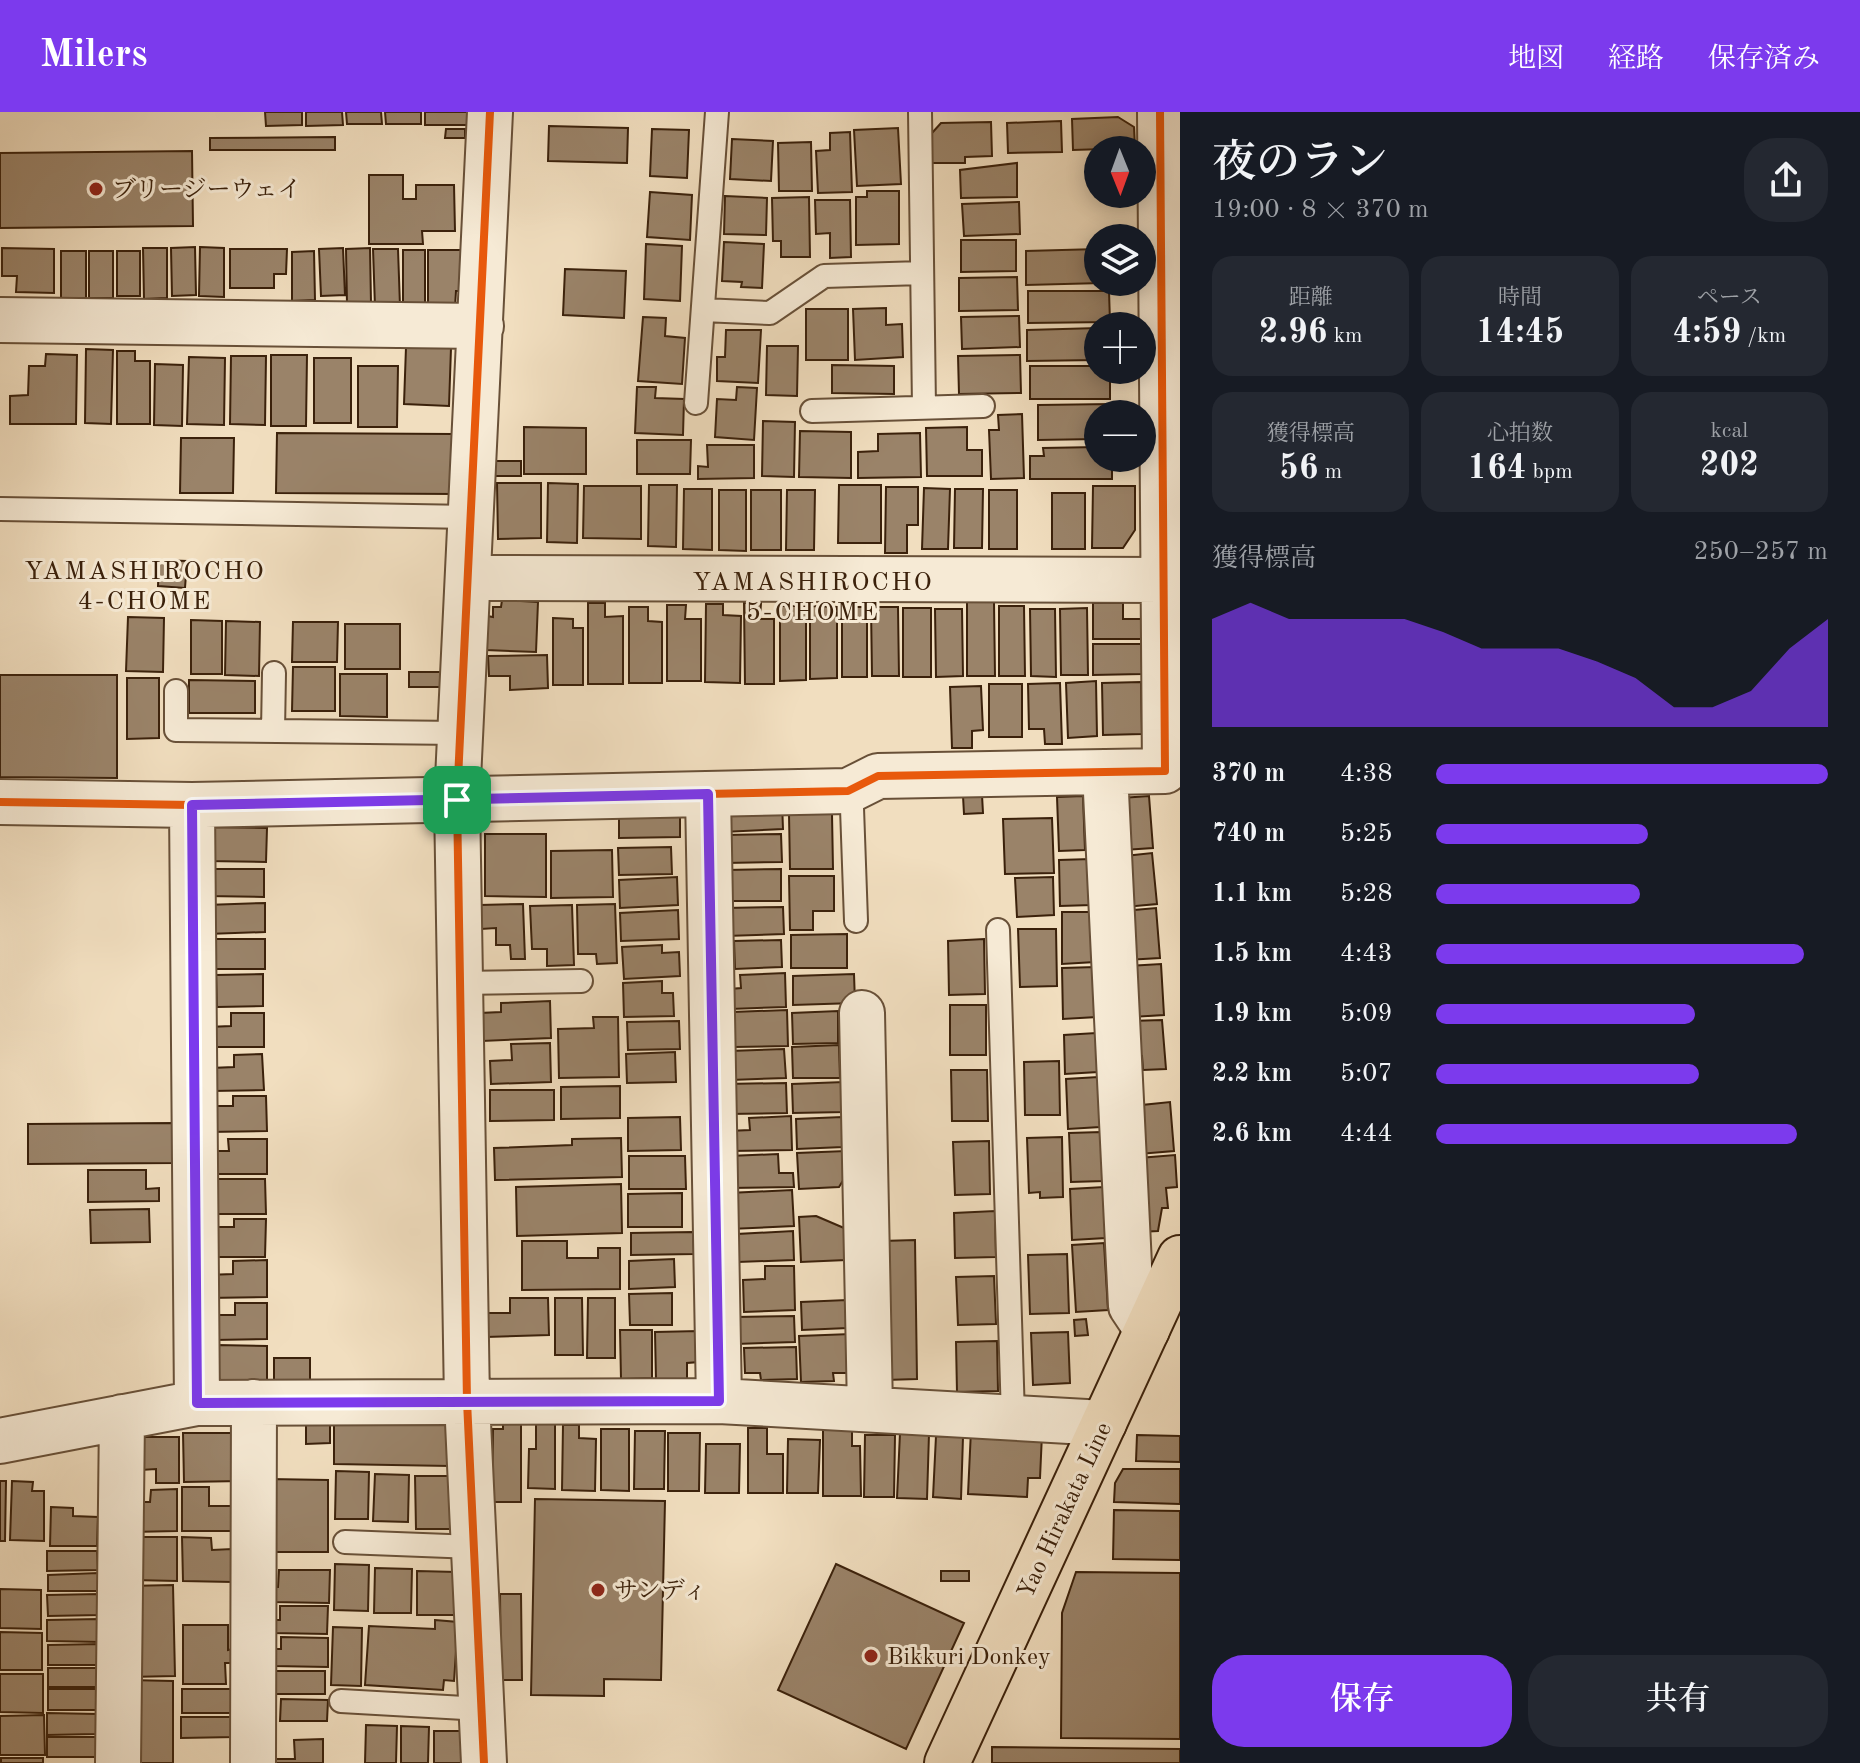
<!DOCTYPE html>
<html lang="ja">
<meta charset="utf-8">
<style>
body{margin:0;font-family:"Old Standard TT","Noto Serif JP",serif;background:#242831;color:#f1f3f6;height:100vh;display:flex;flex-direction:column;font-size:30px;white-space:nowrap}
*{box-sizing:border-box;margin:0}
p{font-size:26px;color:#9ea1a6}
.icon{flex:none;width:44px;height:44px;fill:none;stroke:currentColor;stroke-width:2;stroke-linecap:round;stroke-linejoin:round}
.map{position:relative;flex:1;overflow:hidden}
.details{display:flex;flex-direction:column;background:#171b24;width:680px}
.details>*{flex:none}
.needle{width:52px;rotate:179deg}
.fabs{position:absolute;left:1084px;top:24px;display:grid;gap:16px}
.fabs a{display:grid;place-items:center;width:72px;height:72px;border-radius:50%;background:#171b24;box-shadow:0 4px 20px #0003;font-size:40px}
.pin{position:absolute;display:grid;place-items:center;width:68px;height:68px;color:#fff;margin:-34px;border-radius:16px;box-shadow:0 4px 12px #0006}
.round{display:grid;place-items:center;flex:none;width:84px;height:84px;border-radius:32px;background:#242831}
.headline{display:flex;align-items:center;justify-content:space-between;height:136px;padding:0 32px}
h1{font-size:44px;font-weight:600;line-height:60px}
.figures{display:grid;grid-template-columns:repeat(3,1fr);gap:12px;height:136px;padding:8px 32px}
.figures div{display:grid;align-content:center;border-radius:20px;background:#242831;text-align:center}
.figures b{font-size:34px;font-weight:600}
.figures small{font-size:22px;font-weight:400}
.figures p{font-size:22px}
.chart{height:224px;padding:16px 32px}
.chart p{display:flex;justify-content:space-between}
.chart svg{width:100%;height:144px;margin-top:8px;fill:#7c3aed;opacity:.7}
.action{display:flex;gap:16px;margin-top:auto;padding:16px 32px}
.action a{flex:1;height:92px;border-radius:32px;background:#7c3aed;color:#fff;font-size:32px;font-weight:600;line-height:92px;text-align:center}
.action a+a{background:#242831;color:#f1f3f6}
ul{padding:0 32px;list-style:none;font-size:26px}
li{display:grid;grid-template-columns:128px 96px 1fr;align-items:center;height:60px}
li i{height:20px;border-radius:10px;background:#7c3aed}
header{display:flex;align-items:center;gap:48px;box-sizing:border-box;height:112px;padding:0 40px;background:#7c3aed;color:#fff}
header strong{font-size:38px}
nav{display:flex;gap:44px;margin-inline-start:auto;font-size:28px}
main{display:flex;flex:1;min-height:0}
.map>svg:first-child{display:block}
.building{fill:#9a8369;stroke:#3b210b;stroke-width:2}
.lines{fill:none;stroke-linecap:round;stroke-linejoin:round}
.service-casing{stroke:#685038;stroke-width:26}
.minor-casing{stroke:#685038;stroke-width:48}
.primary-casing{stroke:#3b210b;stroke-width:48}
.service{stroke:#f6ead5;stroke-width:22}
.minor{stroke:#f6ead5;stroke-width:44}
.primary{stroke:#f1debf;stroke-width:44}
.cycleway-casing{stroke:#f6ead5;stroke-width:13}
.cycleway{stroke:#e8590c;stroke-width:8}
.route-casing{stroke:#fff;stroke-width:16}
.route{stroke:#7c3aed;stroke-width:10}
.poi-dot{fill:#8f2418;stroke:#f6ead5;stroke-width:3}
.labels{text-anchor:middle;stroke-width:6;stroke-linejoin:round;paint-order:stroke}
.poi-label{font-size:24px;fill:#3b210b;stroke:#f6ead5;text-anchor:start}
.street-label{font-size:24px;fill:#3b210b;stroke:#f6ead5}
.neighbourhood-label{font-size:26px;letter-spacing:2px;fill:#3b210b;stroke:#f6ead5}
</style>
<header>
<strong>Milers</strong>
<nav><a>地図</a><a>経路</a><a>保存済み</a></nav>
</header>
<main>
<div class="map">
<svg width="1180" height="1651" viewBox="0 0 1180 1651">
<rect width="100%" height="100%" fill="#f1debf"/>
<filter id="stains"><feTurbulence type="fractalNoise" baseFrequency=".0025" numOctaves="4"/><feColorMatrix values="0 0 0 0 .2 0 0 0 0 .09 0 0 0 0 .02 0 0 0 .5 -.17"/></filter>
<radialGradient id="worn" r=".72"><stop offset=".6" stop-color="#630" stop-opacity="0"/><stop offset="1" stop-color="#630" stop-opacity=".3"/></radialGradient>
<path class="building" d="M265,0H302V13L266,14Z
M306,0H342L343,13L306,14Z
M346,0H381L382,12H347Z
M385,0H421V12H386Z
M425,0H471V13H425Z
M1118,5L1134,15L1135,36L1073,38L1072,7Z
M1061,9L1062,40L1008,41L1007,11Z
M991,10L992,44L965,45V51H932V21L941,11Z
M549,14L628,16L627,51L548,49Z
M898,16L901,72L857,74L854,18Z
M446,17H465V26H445Z
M652,17L689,18L687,66L650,64Z
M850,20L852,80L818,81L816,39L830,38V21Z
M335,25V38H210V26Z
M732,27L773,29L771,69L730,67Z
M811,30L812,79H779L778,31Z
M192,39L193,114L0,116V41Z
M1017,51V85L961,86L960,58Z
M369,63H403V87H416V73H454L455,119H422L423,132H369Z
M867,79H899V132L856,133V85H867Z
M650,80L692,83L690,128L647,125Z
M725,84L767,86L766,123L724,122Z
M809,85L810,145H781V129H773L772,86Z
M815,88H850L851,145L830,146V121L816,122Z
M1019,90L1020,122L964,124L962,92Z
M961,128H1016V159L961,160Z
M724,130L764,132L762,176L741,175L742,170L722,169Z
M646,132L682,134L680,189L644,187Z
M195,135L196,183L172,184L171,136Z
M200,135L224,136V185L199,184Z
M2,136L54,137V181L16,180L17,164H2Z
M143,136H167V186L144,187Z
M343,136L345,183L321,184L319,137Z
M370,136L371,191L347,192L346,137Z
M230,137H287L286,162H274V176H230Z
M373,137H398L400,194L375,195Z
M1098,137V170L1103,171L1026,173V139Z
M403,138H425V195H403Z
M428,138H461V179H456L455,195H428Z
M61,139H86V186H61Z
M89,139H113V186H89Z
M117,139H140V184H117Z
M314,139L315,188L292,189V140Z
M565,157L626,159L624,206L563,203Z
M1017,165L1018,198L959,199V166Z
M1028,179H1109L1110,210L1028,211Z
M886,196V213L902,212L903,245L855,248L853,197Z
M806,197H848V248H806Z
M1019,204L1020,235L962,237L961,205Z
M643,205L666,206L665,224L685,226L682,272L638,269Z
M1098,216V248L1027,249V218Z
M726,218H761L758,271L717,269V245H725Z
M767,234H798L797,284L766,283Z
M406,235L451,236L449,294L404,292Z
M86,237L113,238L111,312L85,311Z
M117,239H135V249H150V312H117Z
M46,242L77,243L76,312H10V284L28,283L29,254H45Z
M271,243H307L306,314H271Z
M1020,243L1021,281L959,282L958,244Z
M231,244H266L265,313L230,312Z
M189,245L225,246L224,313L187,312Z
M314,246H351V311H314Z
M155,252L183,253L182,314L154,313Z
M832,253L894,254V282L832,281Z
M358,254H398L397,315H358Z
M1030,254H1098V258H1110V287H1030Z
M637,275H656L655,286L684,287L683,323L635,321Z
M737,275L757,276L754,328L715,325L717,287L736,288Z
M1112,292V302H1098V327L1038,328V293Z
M1022,302L1024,366L991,367L989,318H999L998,303Z
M763,309L795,310L794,365L762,364Z
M524,315L586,316V362H524Z
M967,315V338H982V364H927L926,316Z
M800,319L851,320V366L799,365Z
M277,321L454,322V382L276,381Z
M920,321L921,365L858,366V340L878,339V322Z
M181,326H234L233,381H180Z
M637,328H691L690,362H637Z
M707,333H754V366L698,367V354L708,355Z
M1098,335V346H1112V367H1030V344H1044L1043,336Z
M494,349H521V364H493Z
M497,371H541V426L498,427Z
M548,371L578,372L577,431L547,430Z
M649,373H677L676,435L648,434Z
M839,373H881V431H838Z
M584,374H641V427L583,426Z
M1093,374H1135V418L1123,436H1092Z
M886,375H918V413H907V441H885Z
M924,376L950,377L948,437H922Z
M684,377H712V438L683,437Z
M955,377H983L982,436H954Z
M719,378H746V439L719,438Z
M751,378H781V438H751Z
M787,378H815L814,438H786Z
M989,378H1017V437H989Z
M1052,381H1085V437H1052Z
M159,448L187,449L185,476L158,474Z
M502,488L538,490L536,540L486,538L487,504L493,505V495H501Z
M967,490H994L995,564H967Z
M588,491H605V505L623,504V572H588Z
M744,491H761L760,507H774V572H745Z
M1093,491H1123V507H1141V527H1093Z
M706,492H723V503L741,504L740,571L705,570Z
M667,493H686L685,507H701V569H667Z
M780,494H806V568L780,569Z
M810,494L837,495V566L810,567Z
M999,494H1024L1025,564H999Z
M629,495H648V509L662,510V571H629Z
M842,495H867V565H842Z
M871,495H898L899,564H872Z
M903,496H931V565H903Z
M1087,496L1088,563H1061L1060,497Z
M935,497H962L963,564L936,565Z
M1030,497H1055L1056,565L1031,564Z
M128,505L164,506L163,560L126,559Z
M553,506L573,507V516H583V573H553Z
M191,508L222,509V562H191Z
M226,509L260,510L259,564L225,563Z
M293,510H338L337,550H292Z
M345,512H400V557H345Z
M1093,532H1141L1142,562L1093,563Z
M547,543L548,576L510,578V564H489L488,544Z
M293,555H335V599H292Z
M409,560H443V575H409Z
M340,562H387V605L340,604Z
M0,563H117V666L0,665Z
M127,566H159V626L127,627Z
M189,568L255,569V601H189Z
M1096,569L1097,624L1068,626L1066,571Z
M1141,570L1142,622L1103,623L1102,571Z
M1060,571L1062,632H1045L1044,617H1029L1028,572Z
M989,572H1022V625H989Z
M981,574L983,618L972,619V636H952L950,575Z
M982,683L983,701L964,702L963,684Z
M1083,684L1085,738L1059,739L1057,685Z
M1149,684L1153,736L1124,738L1121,686Z
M782,690L783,717L723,720L722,693Z
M680,700V725L619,726V701Z
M789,702H832L833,757H790Z
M1052,706L1054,761L1005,762L1003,707Z
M208,715L267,716L266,750L207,749Z
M485,722H546V785L485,784Z
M781,722L782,750L726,751L725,723Z
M671,735L672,762L619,763L618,736Z
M612,738L613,785L551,786V739Z
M1152,741L1157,792L1125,795V744Z
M1091,747L1092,793L1060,794L1059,748Z
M206,757H264V785L206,784Z
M781,757V789H726V758Z
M789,764H834V799H813V818H790Z
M677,765L678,793L620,796L619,768Z
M1053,765L1054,803L1017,805L1015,766Z
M265,791V820L207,822L206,793Z
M523,792L525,847H511L510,833H496V816L481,817L480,793Z
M615,792L617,851L597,852L596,842H578L577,793Z
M572,793L574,853L547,854V837H532L530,794Z
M783,795L784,822L726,824L725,796Z
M1156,796L1160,846L1126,848L1123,799Z
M678,798L679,827L621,829L620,801Z
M1062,800H1093L1095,850L1062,852Z
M1018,817H1056L1057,874L1020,875Z
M847,822V856H791V823Z
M209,827H265V857H209Z
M984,827L985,882L949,883L948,829Z
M781,828L782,855L735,857L734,829Z
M662,833V841L679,840L680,864L624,867L622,835Z
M1161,852L1164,903L1132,905L1128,854Z
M1096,855L1097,905L1063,907L1062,856Z
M785,861L786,895L730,897V877L741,876L740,863Z
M263,862V894L217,895L216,863Z
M854,862L855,891L793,893V864Z
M662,869V881H673L674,904L624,905L623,871Z
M550,889L551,926L482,929L480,901L501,900V891Z
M950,893H986V943H950Z
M787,898L788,934L734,935L733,900Z
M838,899V931L793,932L792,901Z
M231,901H264V935H208V915L231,914Z
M593,905H618L619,965L559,966L558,917L594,916Z
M1162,908L1166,957L1143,958L1142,944H1133L1130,909Z
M679,909L680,937L628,938L627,910Z
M1096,921L1098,960L1065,962L1064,923Z
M550,931L551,970L491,972L490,949L512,948L511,932Z
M839,933L840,966H793L792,935Z
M784,937L786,966L731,968L730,939Z
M675,940L676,970L627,971L626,942Z
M262,942L264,978L212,979L211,956L234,955V943Z
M1059,949L1060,1003H1025L1024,950Z
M951,958H987L988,1009H952Z
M1098,965L1100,1015L1068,1017L1066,967Z
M844,970L845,1000L793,1001L792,972Z
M786,971L787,1001L726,1002L725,972Z
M620,974V1006L561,1007V975Z
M490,978H554V1008L490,1009Z
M233,984H266L267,1019L208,1020L207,994H233Z
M1170,990L1174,1039L1139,1042L1142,993Z
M791,1004L792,1038L729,1039L728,1019L750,1018L749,1006Z
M680,1005L681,1038L628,1039V1006Z
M842,1005L843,1035L797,1037L796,1007Z
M175,1011V1051L28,1052V1012Z
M1101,1020L1104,1069L1071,1070L1069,1021Z
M1062,1025L1063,1085L1040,1086V1080L1029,1081L1027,1026Z
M621,1026L622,1065L495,1068L494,1036L572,1033V1027Z
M228,1027H267V1062H209L210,1039H229Z
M989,1029L990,1082L955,1083L953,1030Z
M846,1039L847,1062L839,1075L799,1077L797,1041Z
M778,1042L779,1061H793L794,1075L729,1076V1044Z
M1175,1043L1177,1075L1166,1076L1168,1096H1162L1158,1119L1139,1120V1046Z
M629,1044H685L686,1077H629Z
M88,1058H146V1077L159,1076V1089L88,1090Z
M215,1067H265L266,1102H215Z
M621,1072L622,1121L517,1124L516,1075Z
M1104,1075L1106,1126L1072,1128L1070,1077Z
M792,1078L794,1114L730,1117L729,1081Z
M682,1081V1115H628V1082Z
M149,1097L150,1130L91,1131L90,1098Z
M995,1099L996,1145L955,1146L954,1101Z
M816,1104L844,1116L846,1148L801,1150L799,1105Z
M234,1107H266L265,1145H211L212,1115H234Z
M793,1119L794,1148L738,1150L737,1122Z
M693,1120L694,1142L631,1143V1121Z
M915,1128L917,1267L885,1268L882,1129Z
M522,1129H567V1146H598V1136H620V1177L522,1178Z
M1104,1131L1108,1198L1076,1200L1072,1133Z
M1067,1142L1069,1201L1030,1202L1028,1143Z
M674,1147L675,1175L629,1177V1149Z
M267,1148V1185L207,1186V1163L233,1162V1149Z
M765,1154H794L795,1198L744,1200L743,1168L765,1167Z
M994,1164L996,1212L958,1213L956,1165Z
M672,1181V1213H630L629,1182Z
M510,1186H548L549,1223L486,1225L485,1201H510Z
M555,1186H582L583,1243H555Z
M588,1186H615V1246H587Z
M847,1188L848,1216L802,1218L801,1190Z
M235,1191H267V1227L214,1228V1203H235Z
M794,1204L795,1230L736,1232L735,1205Z
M1086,1207L1088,1223L1075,1224L1074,1208Z
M620,1218H652V1266L621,1267Z
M699,1219V1250L687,1251V1267L656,1269L655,1220Z
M1068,1220L1070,1271L1033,1273L1031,1221Z
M851,1222L852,1261H833L834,1269L801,1270L799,1224Z
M997,1229L998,1279L957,1280L956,1230Z
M216,1233L267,1234V1274H215Z
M796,1235L797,1267L761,1268L760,1261H745L744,1236Z
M274,1246H310V1273H274Z
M521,1307V1390H492L493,1317H503V1308Z
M536,1308L555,1309V1377L528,1376L529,1337H536Z
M306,1309H330V1331L306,1332Z
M334,1312L451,1313L450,1354L334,1352Z
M563,1313H579V1326L596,1327L595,1379L562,1378Z
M748,1316H767V1342H783V1381H748Z
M823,1316H852V1334H860L861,1384H823Z
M601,1317H629V1379L601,1378Z
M971,1318L1042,1322L1040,1366H1028L1027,1385L968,1382Z
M635,1319H665L664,1377H634Z
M183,1321H242V1369L184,1370Z
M668,1321H700L699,1379H668Z
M900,1321L929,1322L927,1387L897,1386Z
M865,1323H895L894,1385H864Z
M1137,1323L1180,1324V1350L1136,1349Z
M936,1324L963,1325L961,1387L933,1385Z
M140,1325H179V1371H156V1357L141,1358Z
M788,1327L820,1328L818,1381H787Z
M706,1332H740L739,1381H705Z
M1123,1357H1180V1392L1114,1390L1115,1371Z
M336,1359L369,1360L368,1407H335Z
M375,1362L409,1363L408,1410L373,1409Z
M415,1364H452L453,1417H416Z
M269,1367L328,1368V1440H268Z
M0,1369H6L5,1429H0Z
M12,1369L33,1370L32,1379H44V1429L10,1428Z
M182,1375H209V1394H236V1419H182Z
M177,1377V1419L131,1420V1390H150L151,1378Z
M535,1387L665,1389L661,1568L604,1567V1584L531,1583Z
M51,1395L73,1396V1404L98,1405L97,1434H50Z
M1114,1398L1180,1399V1448L1113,1447Z
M132,1425H177V1469L133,1468Z
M182,1425L211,1426L212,1438L232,1437V1470L183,1469Z
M47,1439H97L98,1458L47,1459Z
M335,1452L369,1453L368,1499L334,1498Z
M836,1452L964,1511L906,1637L778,1578Z
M375,1456L412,1457L411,1501H374Z
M279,1458H330L329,1491L272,1490V1475H278Z
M417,1459L457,1460L456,1503H417Z
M941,1459H969V1469H941Z
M1076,1460L1180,1461V1627L1061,1626L1062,1501Z
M98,1461V1479H48V1463Z
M173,1473L175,1564L128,1565L127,1474Z
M0,1477L41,1478V1517L0,1516Z
M100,1482V1503L48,1504L47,1483Z
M500,1482H521L522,1568H501Z
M280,1494H328L327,1522L272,1521L273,1508H280Z
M99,1507L100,1530L47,1529V1508Z
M435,1508L458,1510L454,1569L444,1568L443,1578L365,1573L369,1514L435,1517Z
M183,1513H228V1538L233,1537V1551H225L226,1572H183Z
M333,1515L362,1516L361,1574L331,1573Z
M0,1520L42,1521V1558H0Z
M281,1525L328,1526V1555L273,1554V1537H281Z
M100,1532V1553H48V1533Z
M48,1556H101V1575H48Z
M274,1559H325V1582H274Z
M0,1562H43V1601L0,1600Z
M129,1568L173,1569V1651H129Z
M48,1577H98V1598H48Z
M182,1577H231V1601H182Z
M281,1587L328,1588L327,1609H280Z
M47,1601L97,1602L96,1622L47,1623Z
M44,1603L45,1643H0V1604Z
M181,1605H235V1625L181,1626Z
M366,1613L397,1614L396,1651H365Z
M401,1614L429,1615L428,1651H401Z
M434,1619H463L462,1651H434Z
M47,1625H98L97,1645H47Z
M323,1627V1651H272V1647H295L294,1628Z
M992,1635L1180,1637V1651H992Z
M1,1646H43V1651H1Z"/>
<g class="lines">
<defs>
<path id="service" d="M920,0L924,295
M703,198L770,201L824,164L922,161
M696,291L717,0
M812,299L983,294
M0,397L471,405
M176,579V618L460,621
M273,619L274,561
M848,679L852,696L856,809
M998,818L1013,1305
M460,871L581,869
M345,1430L474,1435
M341,1589L482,1597"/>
<path id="minor" d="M0,208L481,214
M468,466L1163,468
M1105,660L1131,1194L1147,1218
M708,682L719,1289
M0,690L192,693L848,679L878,664L1165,659L1160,0
M192,693L197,1291
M862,901L870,1297
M0,1329L197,1291L719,1289L1104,1311
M118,1651L122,1305
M253,1651L254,1290
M484,1651L467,1289L457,688L490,0"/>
<path id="primary" d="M947,1651L1180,1146"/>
</defs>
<use href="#service" class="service-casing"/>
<use href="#minor" class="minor-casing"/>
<use href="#primary" class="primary-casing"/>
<use href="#service" class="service"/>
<use href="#minor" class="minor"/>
<use href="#primary" class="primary"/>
<defs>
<path id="cycleway" d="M0,690L192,693L848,679L878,664L1165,659L1160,0
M484,1651L467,1289L457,688L490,0"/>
</defs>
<use href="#cycleway" class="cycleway-casing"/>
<use href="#cycleway" class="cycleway"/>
</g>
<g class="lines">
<defs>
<path id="route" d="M708,682L719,1289L197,1291L192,693Z"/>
</defs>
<use href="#route" class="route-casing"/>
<use href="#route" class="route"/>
</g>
<g class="poi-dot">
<circle cx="96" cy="77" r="8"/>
<circle cx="598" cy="1478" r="8"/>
<circle cx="871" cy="1544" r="8"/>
</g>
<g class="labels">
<g class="poi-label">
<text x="112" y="85">ブリージーウェイ</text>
<text x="614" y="1486">サンディ</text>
<text x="887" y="1552">Bikkuri Donkey</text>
</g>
<g class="street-label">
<text transform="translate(1064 1398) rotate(-65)" y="8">Yao Hirakata Line</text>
</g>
<g class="neighbourhood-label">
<text x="145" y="467">YAMASHIROCHO<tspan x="145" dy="30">4-CHOME</tspan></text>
<text x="813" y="478">YAMASHIROCHO<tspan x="813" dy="30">5-CHOME</tspan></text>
</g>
</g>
<rect width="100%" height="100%" filter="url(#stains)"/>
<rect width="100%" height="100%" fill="url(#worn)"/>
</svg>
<div class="fabs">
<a><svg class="needle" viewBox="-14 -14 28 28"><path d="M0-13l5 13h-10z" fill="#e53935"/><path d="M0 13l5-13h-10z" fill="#9ea1a6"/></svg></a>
<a><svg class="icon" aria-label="layers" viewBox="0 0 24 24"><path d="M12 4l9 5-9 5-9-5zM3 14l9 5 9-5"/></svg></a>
<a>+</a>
<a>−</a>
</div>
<div class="pin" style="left:457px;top:688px;background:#1e9e55"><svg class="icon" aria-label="arrive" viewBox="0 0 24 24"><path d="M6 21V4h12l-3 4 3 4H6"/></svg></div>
</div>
<section class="details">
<div class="headline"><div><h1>夜のラン</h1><p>19:00 · 8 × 370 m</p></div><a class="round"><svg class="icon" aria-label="share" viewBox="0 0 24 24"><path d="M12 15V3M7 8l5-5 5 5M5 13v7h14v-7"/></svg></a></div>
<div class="figures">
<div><p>距離</p><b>2.96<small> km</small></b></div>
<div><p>時間</p><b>14:45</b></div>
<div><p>ペース</p><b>4:59<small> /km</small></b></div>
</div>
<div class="figures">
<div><p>獲得標高</p><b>56<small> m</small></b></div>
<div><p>心拍数</p><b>164<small> bpm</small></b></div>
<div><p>kcal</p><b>202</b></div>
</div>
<div class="chart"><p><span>獲得標高</span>250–257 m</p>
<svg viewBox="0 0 160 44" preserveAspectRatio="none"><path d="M0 44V11L10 6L20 11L30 11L40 11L50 11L60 15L70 20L80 20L90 20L100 24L110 29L120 38L130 38L140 33L150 20L160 11V44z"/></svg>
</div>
<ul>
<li><b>370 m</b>4:38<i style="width:100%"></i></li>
<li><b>740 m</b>5:25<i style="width:54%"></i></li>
<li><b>1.1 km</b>5:28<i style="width:52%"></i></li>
<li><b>1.5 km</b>4:43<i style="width:94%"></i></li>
<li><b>1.9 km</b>5:09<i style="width:66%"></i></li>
<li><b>2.2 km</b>5:07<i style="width:67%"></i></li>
<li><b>2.6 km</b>4:44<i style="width:92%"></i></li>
</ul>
<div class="action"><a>保存</a><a>共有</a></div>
</section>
</main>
